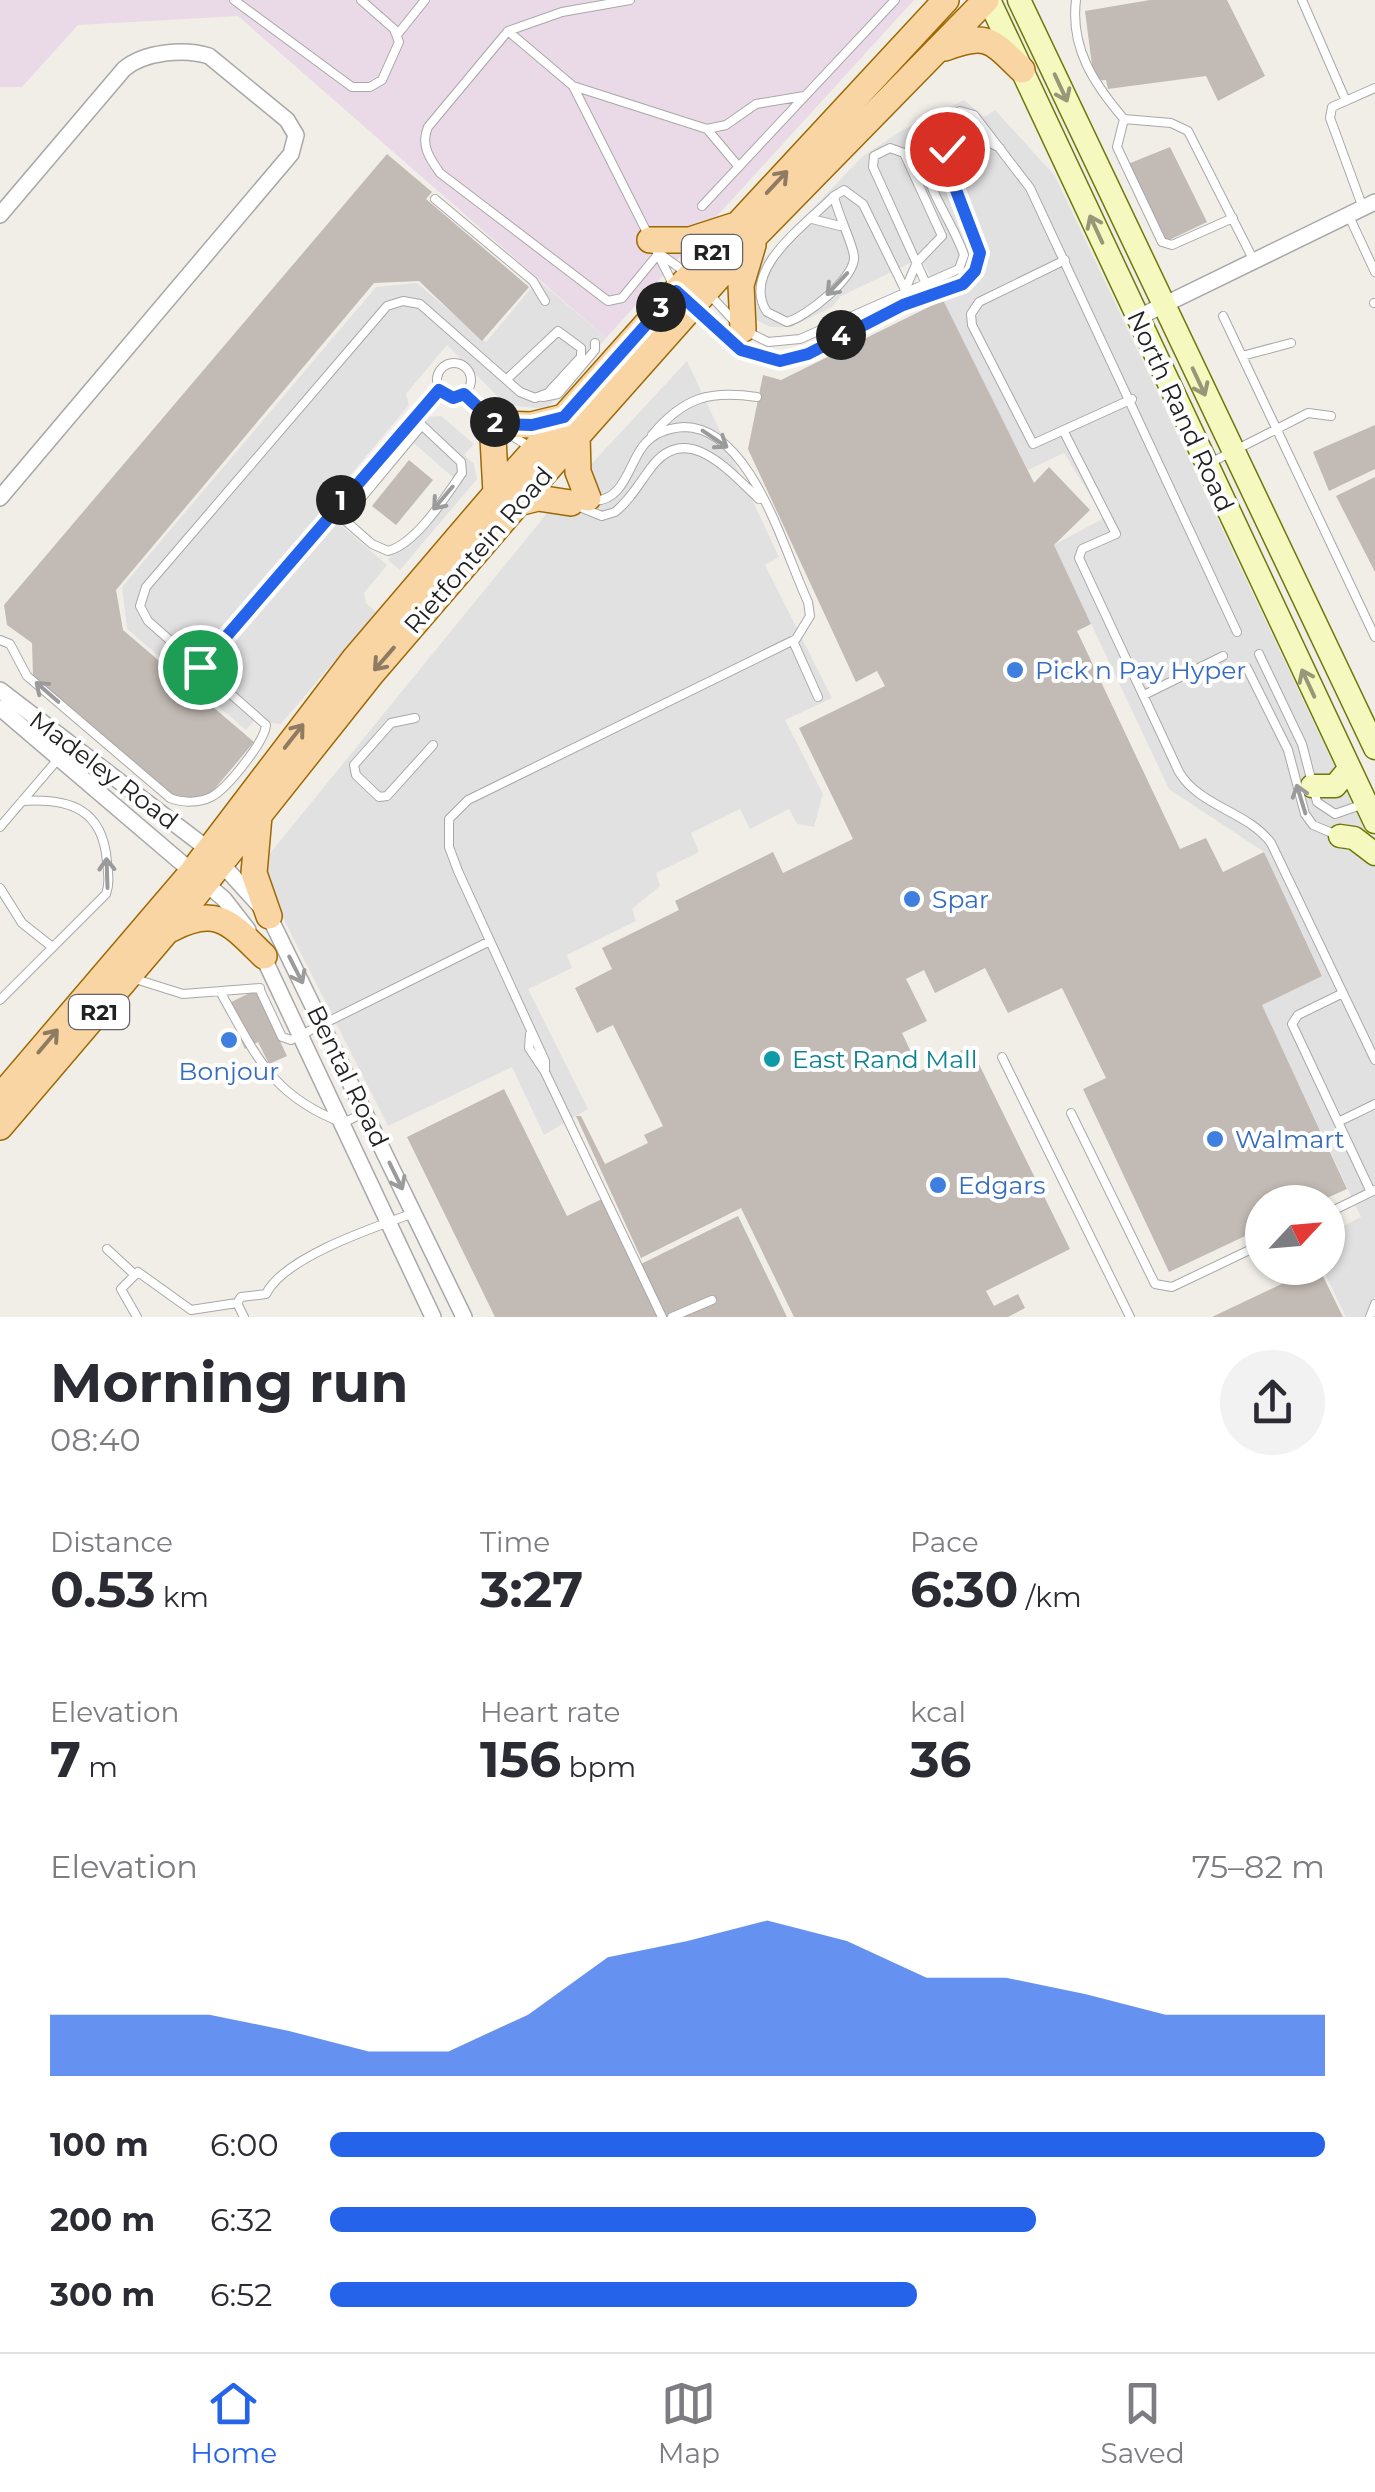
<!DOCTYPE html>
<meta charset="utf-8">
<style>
body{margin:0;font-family:Montserrat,sans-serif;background:#f2f2f3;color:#2b2b33;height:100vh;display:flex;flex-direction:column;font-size:38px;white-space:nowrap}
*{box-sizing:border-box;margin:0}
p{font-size:32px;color:#7c7c81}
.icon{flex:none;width:55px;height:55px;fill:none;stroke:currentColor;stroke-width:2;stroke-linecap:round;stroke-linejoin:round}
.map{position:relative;height:1317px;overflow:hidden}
.sheet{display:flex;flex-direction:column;background:#fff;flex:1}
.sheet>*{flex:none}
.needle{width:65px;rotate:64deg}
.controls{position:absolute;left:1245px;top:1185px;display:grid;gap:20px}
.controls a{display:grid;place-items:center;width:100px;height:100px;border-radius:50%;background:#fff;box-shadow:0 2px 8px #0004;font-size:50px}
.pin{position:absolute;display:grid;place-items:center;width:85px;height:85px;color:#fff;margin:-42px;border:5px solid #fff;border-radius:50%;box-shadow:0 2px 10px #0007}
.km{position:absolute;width:50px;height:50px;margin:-25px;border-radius:50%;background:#222;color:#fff;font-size:28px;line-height:50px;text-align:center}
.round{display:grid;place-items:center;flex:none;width:105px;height:105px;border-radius:52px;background:#f2f2f3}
.head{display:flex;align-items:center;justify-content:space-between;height:170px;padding:0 50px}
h1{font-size:55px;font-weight:700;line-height:75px}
.metrics{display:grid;grid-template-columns:repeat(3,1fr);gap:15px;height:170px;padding:10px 50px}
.metrics div{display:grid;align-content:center}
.metrics b{font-size:50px;font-weight:700}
.metrics small{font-size:28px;font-weight:400}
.metrics p{font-size:28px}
.chart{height:280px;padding:20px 50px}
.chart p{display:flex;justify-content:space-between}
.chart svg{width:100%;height:180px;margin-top:10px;fill:#2563eb;opacity:.7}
ul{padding:0 50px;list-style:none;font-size:32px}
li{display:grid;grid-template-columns:160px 120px 1fr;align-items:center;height:75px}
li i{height:25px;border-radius:12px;background:#2563eb}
.dock{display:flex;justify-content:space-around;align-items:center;height:140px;border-top:2px solid #e1e1e2;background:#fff;font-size:28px;color:#7c7c81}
.dock a{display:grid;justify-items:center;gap:5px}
.dock .current{color:#2563eb}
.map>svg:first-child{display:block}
.industrial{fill:#eadae7}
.parking{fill:#e1e1e1}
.building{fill:#c2bab4}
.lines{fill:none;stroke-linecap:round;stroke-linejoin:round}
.service-casing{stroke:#a8a8a8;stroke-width:10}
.minor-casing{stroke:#a8a8a8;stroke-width:18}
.secondary-casing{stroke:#6d7907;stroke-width:25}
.primary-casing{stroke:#9c6903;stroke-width:28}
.service{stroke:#fff;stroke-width:8}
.minor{stroke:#fff;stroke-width:15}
.secondary{stroke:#f6f9bf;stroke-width:22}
.primary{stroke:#fad5a4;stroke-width:25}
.oneway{stroke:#969878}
.oneway2{stroke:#8e7b62}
.oneway3{stroke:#9b9b9b}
.route-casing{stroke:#fff;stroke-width:20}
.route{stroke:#2563eb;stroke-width:12}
.shop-dot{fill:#3f7fe0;stroke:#fff;stroke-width:4}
.culture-dot{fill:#0f9aa8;stroke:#fff;stroke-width:4}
.labels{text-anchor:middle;stroke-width:8;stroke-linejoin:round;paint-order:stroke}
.shield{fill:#fff;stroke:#646464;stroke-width:2.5}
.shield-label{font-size:22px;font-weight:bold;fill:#212121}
.street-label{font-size:25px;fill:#212121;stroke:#fff}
.shop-label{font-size:25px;fill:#366cbe;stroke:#fff;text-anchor:start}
.culture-label{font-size:25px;fill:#0d838f;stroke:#fff;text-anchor:start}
</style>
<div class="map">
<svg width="1375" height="1317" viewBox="0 0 1375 1317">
<rect width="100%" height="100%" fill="#f1eee8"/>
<path class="industrial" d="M0,0H914L606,338L238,16L78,25L22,87H0Z"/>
<path class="parking" d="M964,100L984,117L995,110L1055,176L1375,852V1317H1346L1322,1268H1328V1234L1361,1217L1262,1005L1322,975L1264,852L1169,789L1054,545L1104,518L1064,453L1028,470L921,258L841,296L832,307L791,327H770L755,319L751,288L755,268L863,156L901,131Z
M538,280L606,338L547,409L506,405L447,345L406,394L409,405L322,509L387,565L364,593L366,603L376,612L281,724L254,721L246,730L127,629L122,587L376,287L417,283L486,342Z
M687,361L779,557L765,565L832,698L785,720L823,794L814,827L797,824L789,809L750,829L740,809L691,833L699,852L656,873L660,886L632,909L636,921L567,955L572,968L528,989L588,1109L544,1135L512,1067L388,1126L258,868L557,501Z
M441,416L474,444L464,455L474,464L477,479L400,570L388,560L456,480L407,437L424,417Z"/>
<path class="building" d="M1150,0H1227L1265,76L1218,101L1206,76L1108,89L1106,80L1094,81L1085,11Z
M1170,147L1207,222L1165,242L1128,164Z
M387,154L432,192L426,199L529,287L482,341L419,281L374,283L116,590L123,630L254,742L207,798H174L33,677L32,643L7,625L4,605Z
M943,300L1034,483L1049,467L1090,510L1054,545L1091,624L1077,631L1180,849L1206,838L1223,872L1264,852L1322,976L1262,1005L1347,1189L1318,1202H1262V1228L1169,1272L1083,1089L1106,1078L1062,988L1008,1013L985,968L935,993L924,970L906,979L927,1021L902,1033L920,1071L970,1046L1070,1249L986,1291L994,1306L1018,1294L1025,1308L1008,1317H794L741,1208L641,1258L576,1116H581L605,1164L648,1143L644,1135L663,1126L613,1025L597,1033L575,988L612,969L602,948L679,910L675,901L773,852L783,873L853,839L799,728L885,686L877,671L856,682L748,449L763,375L781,380Z
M1375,425V469L1329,491L1313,452Z
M409,460L433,480L396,525L372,506Z
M1375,477V572L1336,496Z
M256,990L287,1056L269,1064L258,1042L245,1049L225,1005Z
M504,1089L567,1216L606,1197L639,1265L738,1216L787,1317H495L407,1137Z
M1315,1268H1319L1343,1317H1212Z"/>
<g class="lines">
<defs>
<path id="service" d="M234,0L352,87H370L382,80L399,42L394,29L361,0
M1076,0C1070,48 1094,84 1124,119L1171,123L1188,131L1254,261
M1302,0L1346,101
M508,31L562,12L630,0
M397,35L425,0
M573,86L707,129L726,125L756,104L804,96
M1124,119L1117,147L1162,242L1172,245L1233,218
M707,129L739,167
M834,196C837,213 854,246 854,257C855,278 806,317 787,322L767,312C739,270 808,223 834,196L844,190L863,204L911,302
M435,199L533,281L545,301
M702,206L895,0
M1363,208L1330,118L1332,107L1375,88
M1348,214L1375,272
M812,219L840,226
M659,253L622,298L608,301L440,173C430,159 420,145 428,127L508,31L573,86L674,286
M663,256L688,274
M1065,260L979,302L971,314L972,325L1033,444L1132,399
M905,290L917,262L942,236L904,153L890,148L874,156L873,167L927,286
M709,294L737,324
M1374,303H1375
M696,312L741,350L780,361L807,354L903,305L963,284L975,271L980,253L951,177L947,149L956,138L971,133L1000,148
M1223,316L1375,637
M748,332L768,342L800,339L959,269L964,255C947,204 886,145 960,111L974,115L1030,188L1237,632
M1242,356L1291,343
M437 380a17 17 0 1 1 34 0a17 17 0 1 1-34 0Z
M464,394L490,418
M543,397L558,394L595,350V343
M504,431L530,447
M1064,432L1116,534L1082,549L1079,558L1179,772C1200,807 1247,811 1271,843L1375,1060
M652,435C684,397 710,390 757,397
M1210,463L1308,413L1331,416
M575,505L602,516L615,512C630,500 638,485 650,469C686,419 729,471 759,499
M333,510L372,544L388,551C417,543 445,497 462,473L461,462L412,416
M344,519L422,425
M0,640L10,644L27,676L170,798C182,803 199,803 211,797C227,789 265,741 266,725L148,621L140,606L146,587L387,306L403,301L420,304L520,392L535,398L548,393L581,357V348L558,331L507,379
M793,641L818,697
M1259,654L1302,744L1317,802L1335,814L1361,805
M201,667L439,390
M1247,668L1288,750L1305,814L1313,825L1339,836
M1144,695L1223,656
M415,718L391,723L354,765L356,775L379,797L387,796L433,745
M0,827L59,758
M0,888L22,923L51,946
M132,978L183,994L260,988
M259,988L282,1037L291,1040L488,942
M1343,993L1298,1015L1292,1024L1371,1192
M222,995C257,1057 272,1096 343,1123L366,1112
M0,1000L106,894C110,883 108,873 107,862C103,809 70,798 22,801
M530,1034L529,1048L545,1072L662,1317
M1002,1057L1130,1317
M545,1072V1061L458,871L449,847V819L468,800L796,639L810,616L808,602C784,551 751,427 684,427C668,428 653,433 643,446C628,466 624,500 594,501
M1071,1113L1155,1284L1172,1287L1262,1244
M1338,1122L1375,1104
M1328,1213L1375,1190
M107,1249L134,1274
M137,1317L121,1289L138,1272L191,1310L237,1303
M244,1317L237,1303L241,1297L266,1294C284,1257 375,1227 414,1213
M672,1317L712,1300
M1370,1317L1375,1304"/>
<path id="minor" d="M0,215L124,69C144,52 184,48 209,56L287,120L296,135L291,154L0,498
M1137,318L1375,202
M0,690L209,850L269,916L464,1317
M0,708L224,899L248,930
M260,950L433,1317"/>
<path id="secondary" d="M989,0L1375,822
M1019,0L1375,748
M1312,786H1335L1349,769
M1340,836L1354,838L1375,854"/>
<path id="primary" d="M945,48C988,32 991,40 1022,70
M650,240H690L733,226
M743,329L741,285L753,245
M492,420L496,493
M496,424L531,425L564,417
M577,435L578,472L588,498
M518,503L538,498L571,503
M259,816L254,873L269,916
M171,929C218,905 230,923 264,956
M0,1097L192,872L355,658L496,493L676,291L946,0
M0,1127L167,931L373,672L539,479L755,236L986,0"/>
</defs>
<use href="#service" class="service-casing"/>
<use href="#minor" class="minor-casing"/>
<use href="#secondary" class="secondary-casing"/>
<use href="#primary" class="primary-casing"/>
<use href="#service" class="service"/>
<use href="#minor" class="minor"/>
<use href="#secondary" class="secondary"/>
<use href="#primary" class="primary"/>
</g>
<defs><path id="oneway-shaft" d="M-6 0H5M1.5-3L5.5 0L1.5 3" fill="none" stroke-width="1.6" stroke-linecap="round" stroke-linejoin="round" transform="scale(2.5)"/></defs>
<g class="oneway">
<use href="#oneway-shaft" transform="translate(1061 88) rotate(65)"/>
<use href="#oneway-shaft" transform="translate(1096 229) rotate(-115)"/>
<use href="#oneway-shaft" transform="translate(1199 382) rotate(65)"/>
<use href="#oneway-shaft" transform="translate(1308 683) rotate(-115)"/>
</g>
<g class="oneway2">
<use href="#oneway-shaft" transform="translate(777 182) rotate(-47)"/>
<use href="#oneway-shaft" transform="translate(384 659) rotate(131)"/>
<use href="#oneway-shaft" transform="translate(294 736) rotate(-52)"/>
<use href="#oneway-shaft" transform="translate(48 1041) rotate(-50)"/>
</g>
<g class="oneway3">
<use href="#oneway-shaft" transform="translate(837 284) rotate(133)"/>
<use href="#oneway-shaft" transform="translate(715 439) rotate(34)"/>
<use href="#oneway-shaft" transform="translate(443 498) rotate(130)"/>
<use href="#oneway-shaft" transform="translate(47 692) rotate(-139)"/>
<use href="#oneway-shaft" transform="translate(1301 799) rotate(-107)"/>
<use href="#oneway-shaft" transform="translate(107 873) rotate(-92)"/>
<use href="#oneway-shaft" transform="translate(296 970) rotate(63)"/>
<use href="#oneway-shaft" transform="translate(396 1176) rotate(64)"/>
</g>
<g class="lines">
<defs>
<path id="route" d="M200,667L439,390L453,398L464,394L496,424L532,425L564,417L676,291L741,350L780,361L808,354L903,305L963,284L975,271L980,253L951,177L947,149"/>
</defs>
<use href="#route" class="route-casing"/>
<use href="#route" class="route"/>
</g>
<g class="shop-dot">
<circle cx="1015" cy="670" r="10"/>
<circle cx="912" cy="899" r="10"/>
<circle cx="229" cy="1040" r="10"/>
<circle cx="1215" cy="1139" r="10"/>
<circle cx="938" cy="1185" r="10"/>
</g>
<circle class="culture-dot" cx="772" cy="1059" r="10"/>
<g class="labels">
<g class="shield">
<rect x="682" y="235" width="60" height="34" rx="8"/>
<rect x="69" y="995" width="60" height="34" rx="8"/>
</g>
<g class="shield-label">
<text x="712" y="260">R21</text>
<text x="99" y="1020">R21</text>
</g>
<g class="street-label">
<text transform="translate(1181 411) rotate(65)" y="9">North Rand Road</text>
<text transform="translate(478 550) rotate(-49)" y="9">Rietfontein Road</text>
<text transform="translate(104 770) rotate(37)" y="9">Madeley Road</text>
<text transform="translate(348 1076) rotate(64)" y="9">Bental Road</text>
</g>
<g class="shop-label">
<text x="1035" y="679">Pick n Pay Hyper</text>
<text x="932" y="908">Spar</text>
<text x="229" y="1080" text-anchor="middle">Bonjour</text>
<text x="1235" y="1148">Walmart</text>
<text x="958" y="1194">Edgars</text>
</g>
<g class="culture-label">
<text x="792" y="1068">East Rand Mall</text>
</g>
</g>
</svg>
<div class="controls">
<a><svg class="needle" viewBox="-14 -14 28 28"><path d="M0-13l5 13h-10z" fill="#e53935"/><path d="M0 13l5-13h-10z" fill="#7c7c81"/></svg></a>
</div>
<div class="pin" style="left:200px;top:667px;background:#1e9e55"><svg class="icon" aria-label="arrive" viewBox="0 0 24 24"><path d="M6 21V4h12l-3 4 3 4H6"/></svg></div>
<div class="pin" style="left:947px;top:149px;background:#d93025"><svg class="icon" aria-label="check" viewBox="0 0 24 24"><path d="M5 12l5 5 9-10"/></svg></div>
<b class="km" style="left:341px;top:500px">1</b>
<b class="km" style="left:495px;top:422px">2</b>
<b class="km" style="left:661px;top:307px">3</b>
<b class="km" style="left:841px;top:335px">4</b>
</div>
<section class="sheet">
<div class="head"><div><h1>Morning run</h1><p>08:40</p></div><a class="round"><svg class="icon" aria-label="share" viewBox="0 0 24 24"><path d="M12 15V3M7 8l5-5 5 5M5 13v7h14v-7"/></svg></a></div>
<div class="metrics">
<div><p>Distance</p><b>0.53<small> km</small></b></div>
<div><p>Time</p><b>3:27</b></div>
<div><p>Pace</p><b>6:30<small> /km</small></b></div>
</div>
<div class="metrics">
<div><p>Elevation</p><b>7<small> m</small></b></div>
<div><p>Heart rate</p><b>156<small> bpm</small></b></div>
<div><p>kcal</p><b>36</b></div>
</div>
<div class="chart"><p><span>Elevation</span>75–82 m</p>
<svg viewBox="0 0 160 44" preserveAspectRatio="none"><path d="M0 44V29L10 29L20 29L30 33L40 38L50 38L60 29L70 15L80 11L90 6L100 11L110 20L120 20L130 24L140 29L150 29L160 29V44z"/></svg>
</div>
<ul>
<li><b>100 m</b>6:00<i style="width:100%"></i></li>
<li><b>200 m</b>6:32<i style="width:71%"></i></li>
<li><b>300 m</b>6:52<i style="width:59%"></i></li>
</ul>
</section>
<nav class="dock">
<a class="current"><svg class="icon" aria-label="home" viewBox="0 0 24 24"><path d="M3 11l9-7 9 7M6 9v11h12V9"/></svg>Home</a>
<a><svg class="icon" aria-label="map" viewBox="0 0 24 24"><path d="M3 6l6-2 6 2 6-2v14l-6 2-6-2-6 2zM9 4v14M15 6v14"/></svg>Map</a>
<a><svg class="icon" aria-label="saved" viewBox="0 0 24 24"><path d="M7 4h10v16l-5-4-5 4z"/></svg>Saved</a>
</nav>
